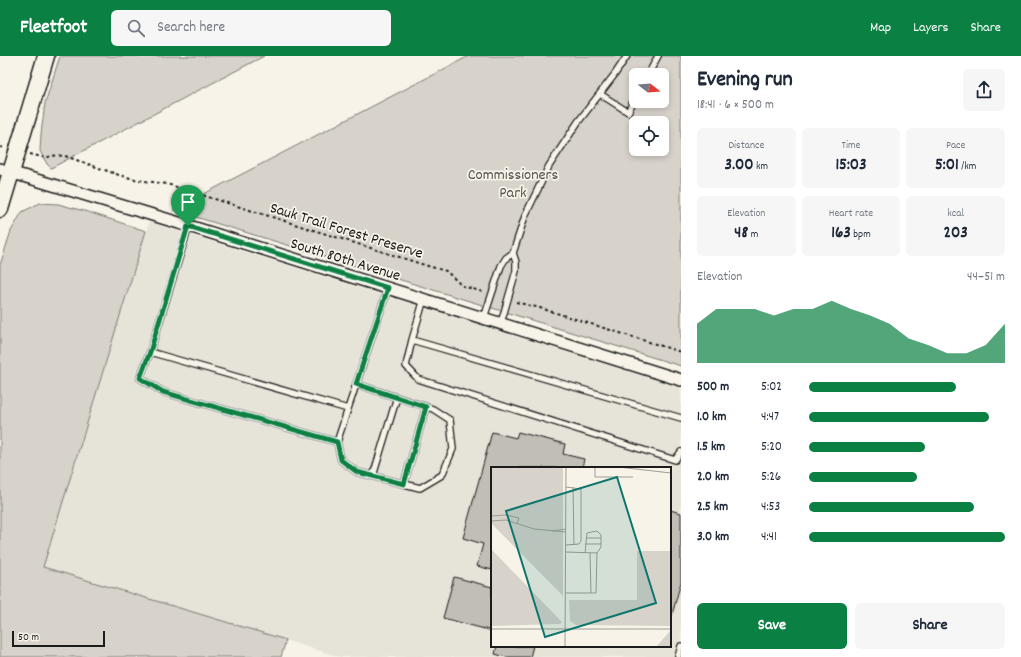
<!DOCTYPE html>
<meta charset="utf-8">
<style>
body{margin:0;font-family:Dekko,sans-serif;background:#f6f6f7;color:#1f2937;height:100vh;display:flex;flex-direction:column;font-size:15px;white-space:nowrap}
*{box-sizing:border-box;margin:0}
p{font-size:13px;color:#747a83}
.icon{flex:none;width:22px;height:22px;fill:none;stroke:currentColor;stroke-width:2;stroke-linecap:round;stroke-linejoin:round}
.map{position:relative;flex:1;overflow:hidden}
.panel{display:flex;flex-direction:column;background:#fff;width:340px}
.panel>*{flex:none}
.needle{width:26px;rotate:107deg}
.controls{position:absolute;left:629px;top:12px;display:grid;gap:8px}
.controls a{display:grid;place-items:center;width:40px;height:40px;border-radius:6px;background:#fff;box-shadow:0 2px 6px #0003;font-size:20px}
.scale{position:absolute;left:12px;bottom:10px;width:93px;box-sizing:border-box;padding-left:4px;border:2px solid #1c1c1c;border-top:0;font-size:11px;line-height:14px;white-space:nowrap;color:#1c1c1c;-webkit-text-stroke:3px #f7f3e8;paint-order:stroke}
.pin{position:absolute;display:grid;place-items:center;width:34px;height:34px;color:#fff;margin:-41px -17px;border-radius:50% 50% 50% 0;rotate:-45deg;box-shadow:0 0 4px #0007}
.pin .icon{rotate:45deg}
.round{display:grid;place-items:center;flex:none;width:42px;height:42px;border-radius:6px;background:#f6f6f7}
.headline{display:flex;align-items:center;justify-content:space-between;height:68px;padding:0 16px}
h1{font-size:22px;font-weight:700;line-height:30px}
.stats{display:grid;grid-template-columns:repeat(3,1fr);gap:6px;height:68px;padding:4px 16px}
.stats div{display:grid;align-content:center;border-radius:6px;background:#f6f6f7;text-align:center}
.stats b{font-size:17px;font-weight:700}
.stats small{font-size:11px;font-weight:400}
.stats p{font-size:11px}
.chart{height:112px;padding:8px 16px}
.chart p{display:flex;justify-content:space-between}
.chart svg{width:100%;height:72px;margin-top:4px;fill:#0b8043;opacity:.7}
.primary-button{display:flex;gap:8px;margin-top:auto;padding:8px 16px}
.primary-button a{flex:1;height:46px;border-radius:6px;background:#0b8043;color:#fff;font-size:16px;font-weight:700;line-height:46px;text-align:center}
.primary-button a+a{background:#f6f6f7;color:#1f2937}
ul{padding:0 16px;list-style:none;font-size:13px}
li{display:grid;grid-template-columns:64px 48px 1fr;align-items:center;height:30px}
li i{height:10px;border-radius:5px;background:#0b8043}
header{display:flex;align-items:center;gap:24px;box-sizing:border-box;height:56px;padding:0 20px;background:#0b8043;color:#fff}
header strong{font-size:19px}
nav{display:flex;gap:22px;margin-inline-start:auto;font-size:14px}
.search{width:280px;height:36px;background:#f6f6f7;display:flex;align-items:center;gap:10px;box-sizing:border-box;padding:0 14px;border-radius:6px;color:#747a83;font-size:15px}
main{display:flex;flex:1;min-height:0}
.map>svg:first-child{display:block}
.built{fill:#e6e3d9;fill-rule:evenodd}
.green{fill:#d7d3cb;stroke:#7a7874;fill-rule:evenodd}
.building{fill:#c0beb5;stroke:#1c1c1c}
.lines{fill:none;stroke-linecap:round;stroke-linejoin:round}
.service-casing{stroke:#1c1c1c;stroke-width:8}
.minor-casing{stroke:#1c1c1c;stroke-width:14}
.secondary-casing{stroke:#1c1c1c;stroke-width:19}
.path{stroke:#1c1c1c;stroke-width:2;stroke-dasharray:3 3;stroke-linecap:butt}
.service{stroke:#f7f3e8;stroke-width:5.5}
.minor{stroke:#f7f3e8;stroke-width:11}
.secondary{stroke:#f7f3e8;stroke-width:16}
.route-casing{stroke:#fff;stroke-width:8}
.route{stroke:#0b8043;stroke-width:5}
.labels{text-anchor:middle;stroke-width:3.5;stroke-linejoin:round;paint-order:stroke}
.park-label{font-size:16px;fill:#545351;stroke:#f7f3e8}
.street-label{font-size:16px;fill:#1c1c1c;stroke:#f7f3e8}
.inset-road{fill:none;stroke:#9f9d96;stroke-width:1}
.view{fill:#0f766e;fill-opacity:0.15;stroke:#0f766e;stroke-width:2}
.inset-edge{fill:none;stroke:#1c1c1c;stroke-width:2}
</style>
<header>
<strong>Fleetfoot</strong>
<div class="search"><svg class="icon" aria-label="search" viewBox="0 0 24 24"><circle cx="10" cy="10" r="6"/><path d="M15 15l6 6"/></svg>Search here</div>
<nav><a>Map</a><a>Layers</a><a>Share</a></nav>
</header>
<main>
<div class="map">
<svg width="681" height="601" viewBox="0 0 681 601">
<rect width="100%" height="100%" fill="#f7f3e8"/>
<filter id="ink" filterUnits="userSpaceOnUse"><feTurbulence type="fractalNoise" baseFrequency=".025" numOctaves="2"/><feDisplacementMap in="SourceGraphic" scale="8" xChannelSelector="R" yChannelSelector="G"/><feConvolveMatrix kernelMatrix="1 2 1 2 8 2 1 2 1" color-interpolation-filters="sRGB"/></filter>
<g filter="url(#ink)">
<path class="built" d="M149,166L681,332V601H340L43,511ZM492,412H670V590H492Z"/>
<path class="green" d="M60,0H264L51,112L47,108L40,95L41,78L45,47Z
M469,0H681V310L173,154ZM636,19H662V45H636ZM636,67H662V93H636Z
M40,147L58,148L88,156L146,175L43,511L286,584L281,601H0V209L11,175L22,156Z"/>
<path class="building" d="M492,376L516,382L518,376L565,388L563,398L584,403L582,412H492V514L477,510L483,488L463,482Z
M670,454L681,457V526L670,566Z
M454,521L492,531V575L443,562Z
M497,590H533L530,601H506L495,598Z"/>
<g class="lines">
<defs>
<path id="service" d="M648,19L658,0
M600,38L628,56L636,40
M189,170L150,296L140,322L163,336L337,386
M424,243L412,284L406,310L418,323L675,404L681,396
M484,262L501,210L506,202L513,197L525,160L549,110L578,66L615,18L627,0
M501,267L516,215V206L513,197
M412,284L681,362
M150,296L348,353
M356,328L433,353L450,364L453,393L442,419L420,432L357,416L341,404L337,386L388,232
M373,420L397,341
M404,428L426,351
M678,601L681,590"/>
<path id="minor" d="M0,113L189,170L681,324"/>
<path id="secondary" d="M0,153L46,0"/>
</defs>
<use href="#service" class="service-casing"/>
<use href="#minor" class="minor-casing"/>
<use href="#secondary" class="secondary-casing"/>
<path class="path" d="M0,91L5,92
M30,98L46,102C52,99 58,99 65,100L119,119L138,124L167,128L431,211L446,215L459,227L463,230L483,236
M516,246L540,252L681,296"/>
<use href="#service" class="service"/>
<use href="#minor" class="minor"/>
<use href="#secondary" class="secondary"/>
</g>
</g>
<g class="lines" filter="url(#ink)">
<defs>
<path id="route" d="M188,170L388,232L356,328L426,351L404,428L357,416L341,404L337,386L163,336L140,322L150,296Z"/>
</defs>
<use href="#route" class="route-casing"/>
<use href="#route" class="route"/>
</g>
<g class="labels">
<g class="park-label">
<text x="513" y="123">Commissioners<tspan x="513" dy="18">Park</tspan></text>
</g>
<g class="street-label">
<text transform="translate(347 173) rotate(17)" y="6">Sauk Trail Forest Preserve</text>
<text transform="translate(346 202) rotate(17)" y="6">South 80th Avenue</text>
</g>
</g>
<g transform="translate(491 411)">
<rect width="180" height="180" fill="#f7f3e8"/>
<path d="M0,0H72V129L0,56ZM0,82L71,155L69,157L0,159ZM146,84H180V180H165L179,164V159L85,158L79,154L78,133H146Z" fill="#d7d3cb"/>
<path class="inset-road" d="M104,0V10H142M127,0L180,6M82,20L83,78M0,49L15,48L28,51L26,57M0,54L15,53L43,62L75,65M61,64L75,62M95,71H110M94,77H110M75,78L88,77L90,74V22L75,20M75,85L106,86M99,86L100,126M74,126H105L106,86L110,80V68L106,64L96,66L94,86M0,162H180M74,180L75,0"/>
<path class="view" d="M126,10L165,136L54,170L15,44Z"/>
<rect width="180" height="180" class="inset-edge"/>
</g>
</svg>
<div class="controls">
<a><svg class="needle" viewBox="-14 -14 28 28"><path d="M0-13l5 13h-10z" fill="#e53935"/><path d="M0 13l5-13h-10z" fill="#747a83"/></svg></a>
<a><svg class="icon" aria-label="locate" viewBox="0 0 24 24"><circle cx="12" cy="12" r="6"/><path d="M12 2v4M12 18v4M2 12h4M18 12h4"/></svg></a>
</div>
<div class="scale">50 m</div>
<div class="pin" style="left:188px;top:170px;background:#1e9e55"><svg class="icon" aria-label="arrive" viewBox="0 0 24 24"><path d="M6 21V4h12l-3 4 3 4H6"/></svg></div>
</div>
<section class="panel">
<div class="headline"><div><h1>Evening run</h1><p>18:41 · 6 × 500 m</p></div><a class="round"><svg class="icon" aria-label="share" viewBox="0 0 24 24"><path d="M12 15V3M7 8l5-5 5 5M5 13v7h14v-7"/></svg></a></div>
<div class="stats">
<div><p>Distance</p><b>3.00<small> km</small></b></div>
<div><p>Time</p><b>15:03</b></div>
<div><p>Pace</p><b>5:01<small> /km</small></b></div>
</div>
<div class="stats">
<div><p>Elevation</p><b>48<small> m</small></b></div>
<div><p>Heart rate</p><b>163<small> bpm</small></b></div>
<div><p>kcal</p><b>203</b></div>
</div>
<div class="chart"><p><span>Elevation</span>44–51 m</p>
<svg viewBox="0 0 160 44" preserveAspectRatio="none"><path d="M0 44V20L10 11L20 11L30 11L40 15L50 11L60 11L70 6L80 11L90 15L100 20L110 29L120 33L130 38L140 38L150 33L160 20V44z"/></svg>
</div>
<ul>
<li><b>500 m</b>5:02<i style="width:75%"></i></li>
<li><b>1.0 km</b>4:47<i style="width:92%"></i></li>
<li><b>1.5 km</b>5:20<i style="width:59%"></i></li>
<li><b>2.0 km</b>5:26<i style="width:55%"></i></li>
<li><b>2.5 km</b>4:53<i style="width:84%"></i></li>
<li><b>3.0 km</b>4:41<i style="width:100%"></i></li>
</ul>
<div class="primary-button"><a>Save</a><a>Share</a></div>
</section>
</main>
